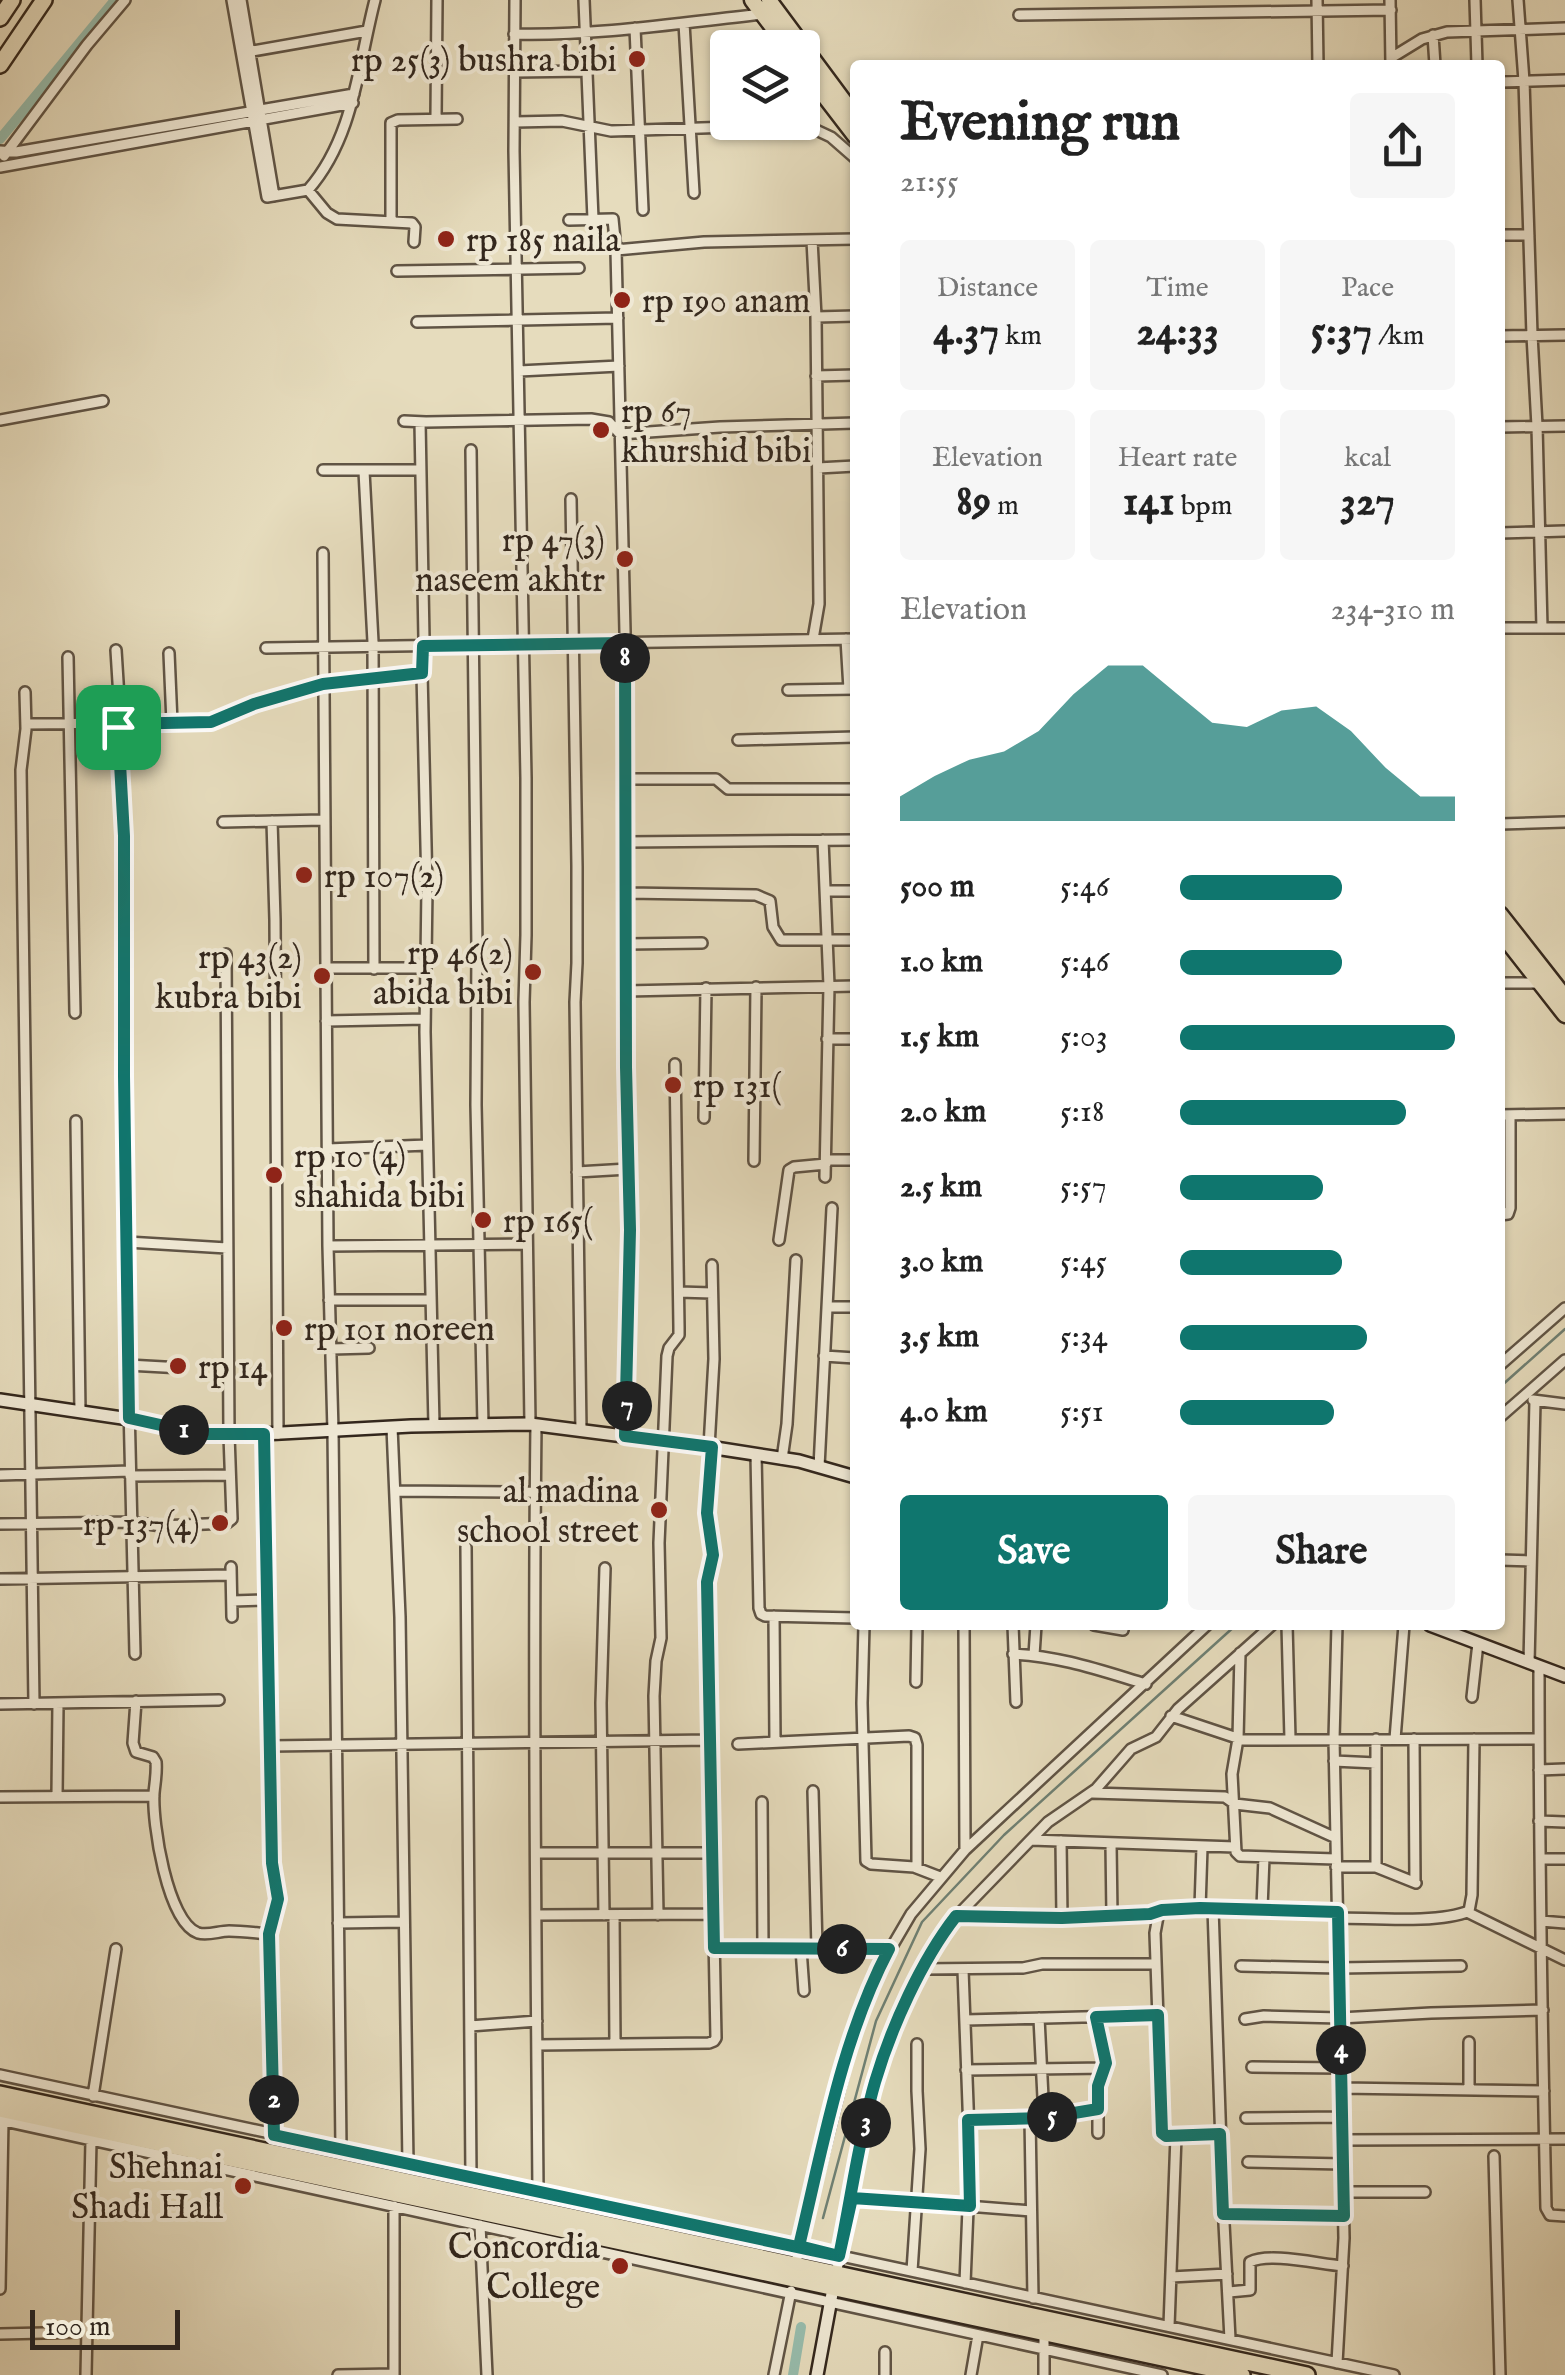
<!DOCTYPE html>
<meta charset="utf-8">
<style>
body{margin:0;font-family:"IM FELL English",serif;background:#f6f6f6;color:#222;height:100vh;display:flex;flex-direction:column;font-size:38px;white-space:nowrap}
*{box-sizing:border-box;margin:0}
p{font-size:32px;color:#767676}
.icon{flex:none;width:55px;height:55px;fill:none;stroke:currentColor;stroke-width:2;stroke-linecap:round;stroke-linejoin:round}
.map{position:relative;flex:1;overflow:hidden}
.panel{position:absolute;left:850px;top:60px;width:655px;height:1570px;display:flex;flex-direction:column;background:#fff;border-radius:10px;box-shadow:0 2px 8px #0004}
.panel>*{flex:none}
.buttons{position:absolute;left:710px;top:30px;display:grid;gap:20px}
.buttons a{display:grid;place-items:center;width:110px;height:110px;border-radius:10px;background:#fff;box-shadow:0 2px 8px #0004;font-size:50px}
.scale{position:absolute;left:30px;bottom:25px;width:150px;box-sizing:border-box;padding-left:10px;border:5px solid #33271d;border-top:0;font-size:28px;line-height:35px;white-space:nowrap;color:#33271d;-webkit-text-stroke:8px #efe8d4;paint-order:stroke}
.pin{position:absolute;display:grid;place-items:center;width:85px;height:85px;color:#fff;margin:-42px;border-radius:20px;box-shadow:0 5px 15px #0006}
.km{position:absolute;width:50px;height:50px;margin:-25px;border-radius:50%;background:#222;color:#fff;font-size:28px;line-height:50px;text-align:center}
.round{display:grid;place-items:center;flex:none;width:105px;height:105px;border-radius:10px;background:#f6f6f6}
.head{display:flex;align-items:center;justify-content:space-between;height:170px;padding:0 50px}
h1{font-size:55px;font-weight:800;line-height:75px}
.metrics{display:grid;grid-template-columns:repeat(3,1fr);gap:15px;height:170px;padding:10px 50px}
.metrics div{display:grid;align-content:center;border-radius:10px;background:#f6f6f6;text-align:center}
.metrics b{font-size:42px;font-weight:800}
.metrics small{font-size:28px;font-weight:400}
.metrics p{font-size:28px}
.chart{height:280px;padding:20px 50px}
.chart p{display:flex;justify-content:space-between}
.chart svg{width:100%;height:180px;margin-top:10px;fill:#0f766e;opacity:.7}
.button{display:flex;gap:20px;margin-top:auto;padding:20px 50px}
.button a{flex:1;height:115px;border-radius:10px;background:#0f766e;color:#fff;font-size:40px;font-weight:800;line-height:115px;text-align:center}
.button a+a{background:#f6f6f6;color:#222}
ul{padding:0 50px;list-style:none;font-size:32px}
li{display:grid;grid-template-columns:160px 120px 1fr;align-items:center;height:75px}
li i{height:25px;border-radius:12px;background:#0f766e}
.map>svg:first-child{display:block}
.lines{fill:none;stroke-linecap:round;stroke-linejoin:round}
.stream{stroke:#6f8073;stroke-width:2.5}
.canal{stroke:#97bcac;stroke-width:10}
.street-casing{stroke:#605445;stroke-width:14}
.secondary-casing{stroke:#33271d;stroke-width:16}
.primary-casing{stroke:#33271d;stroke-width:19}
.highway-casing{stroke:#33271d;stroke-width:20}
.street{stroke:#efe8d4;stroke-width:9}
.secondary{stroke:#efe8d4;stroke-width:11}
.primary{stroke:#e6dcbd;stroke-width:14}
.highway{stroke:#e6dcbd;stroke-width:15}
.route-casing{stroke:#fff;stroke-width:20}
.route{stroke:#0f766e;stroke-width:12}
.poi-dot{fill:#8f2418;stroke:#efe8d4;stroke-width:4}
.labels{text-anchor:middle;stroke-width:8;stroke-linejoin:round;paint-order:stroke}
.poi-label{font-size:35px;fill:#33271d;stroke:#efe8d4;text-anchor:start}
</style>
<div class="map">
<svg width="1565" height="2375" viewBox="0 0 1565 2375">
<rect width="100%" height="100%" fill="#e6dcbd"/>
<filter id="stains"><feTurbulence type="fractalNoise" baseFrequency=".002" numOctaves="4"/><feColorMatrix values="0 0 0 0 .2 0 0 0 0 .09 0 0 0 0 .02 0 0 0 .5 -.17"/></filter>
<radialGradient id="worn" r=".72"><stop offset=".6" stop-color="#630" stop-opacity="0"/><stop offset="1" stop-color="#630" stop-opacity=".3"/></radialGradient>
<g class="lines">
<path class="stream" d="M1500,1387L1565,1329
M823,2218L876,2021L922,1922L1004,1835L1236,1625"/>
<path class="canal" d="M0,139L115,0
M793,2375L801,2327"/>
<defs>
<path id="street" d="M232,0L267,197L308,190C354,138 358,65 375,0
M241,0L274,196
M515,0L514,151L526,778V935L524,1002L530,1424
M584,0L593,219
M1317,0L1318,65
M1390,0L1391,65
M1475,0L1477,65
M1518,0L1524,81L1532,335L1537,426L1542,628
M1019,15L1391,10
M684,23L694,193
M635,28L643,210
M514,34C597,36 680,23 763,14
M1433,35L1435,65
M247,52L367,31
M1391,58L1422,39L1447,32L1565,28
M515,72L586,71
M1500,82L1565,80
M436,118L437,0
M515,122L562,121L611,131L731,127L816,130L831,137L855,158
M0,151L16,152L354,94
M4,156L87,45L125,0
M0,167L353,103
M308,190L327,213L337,219L412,223L415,227L414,242
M569,220L613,219L616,250L626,674V991L630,1230L625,1436
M391,221V123L398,120L457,119
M1500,235H1529
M812,240L816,317L819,604L813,639
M616,250L704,242L855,239
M397,271L579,268
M816,317L855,316
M417,322L618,318
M1500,336L1565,335
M519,371L619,366
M816,376L855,375
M0,420L103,401
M404,421L426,422L591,419L609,422L620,434L720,427L855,423
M420,422L424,639L422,673L427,888L425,1032L434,1425
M1500,427L1565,426
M471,450L477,949L476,1105L483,1425
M818,468L855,466
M323,470H420
M364,471L373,642L374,969
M571,499L577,866V963L575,1002L581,1431
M1500,533L1565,531
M323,553L328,1246L333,1431L341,2149
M1500,628H1565
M846,639L849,689
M266,648L855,639
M116,650L120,714L117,733L124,836L128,1365L135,1654
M169,653L172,723
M68,657L75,1013
M788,690L855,689
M25,692L26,729L21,770L34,1704
M26,724L211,722L254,704L323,684L373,676L422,673
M738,740L855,737
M625,779H716L728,789H855
M272,821L275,920L278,1434
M223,822L323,820
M1500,824L1565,822
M823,840L829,986L825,1177
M626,842L855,840
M826,891H855
M627,893L756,895L770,901L773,927L781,940H855
M627,944L702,943
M326,968H426
M1500,983H1540
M626,991L855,986
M326,1021L425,1019
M827,1039H855
M1500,1115L1565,1114
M704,1118L706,988
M76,1121L80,1412
M328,1149L427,1145
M826,1160H855
M754,1161L756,987
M577,1172L628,1169
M1500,1215L1508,1214L1510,1208V1115
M779,1240L789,1170L794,1167L826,1164
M127,1242L227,1248
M328,1246L527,1244
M679,1292L712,1293
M329,1300H431
M827,1307H855
M331,1349L369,1348
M824,1356L855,1358
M128,1365L182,1368
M1500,1365L1565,1308
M1533,1400L1565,1404
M1500,1417L1565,1360
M536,1425C533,1681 536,1936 538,2192
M392,1427L400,1617L408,2164
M264,1434L272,1863L278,1899L269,1934L274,2135
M709,1447L714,1359L712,1265
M756,1454L759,1608L761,1614L765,1616L855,1618
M782,1459L787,1424L796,1260
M819,1467L832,1208
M0,1475L130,1471
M130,1476L230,1475
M395,1491L601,1493
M0,1524L131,1522L162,1526L227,1523L232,1519L229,1435L226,954
M466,1547L471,2178
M1500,1560L1531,1561
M231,1567L232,1617
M0,1579L231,1575
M232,1601L267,1600
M774,1616L775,1742
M864,1625L862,1703L866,1861L871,1864L914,1867L940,1877
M964,1625L965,1850
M1013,1625L1016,1702
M1094,1625L1123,1630
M1287,1625L1290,1739
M1337,1625L1334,1739L1344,2238L1337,2363
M1240,1653L1238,1739L1232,1774L1236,1852L1240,1856L1336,1859
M1013,1654C1060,1656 1102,1671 1146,1684
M1034,1655L1036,1625
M1529,1663L1535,1401
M1539,1666C1539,1847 1542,2027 1546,2208L1550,2215L1565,2216
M916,1682L917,1625
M1472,1697L1478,1643
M136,1701L133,1743L136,1752L153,1757L156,1762C157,1773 155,1782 154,1793C152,1822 167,1922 198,1933C208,1936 219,1931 229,1931C242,1931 256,1933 269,1934
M0,1704L219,1700
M1171,1716L1243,1740L1539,1739
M1395,1739L1404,1625
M1414,1739L1415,1882
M738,1744L909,1736L915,1738L917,1745V1868
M270,1746L710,1740
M1334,1761L1376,1763
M1539,1770L1565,1769
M813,1791L817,1949
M1092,1793L1225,1797L1235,1804L1270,1808L1336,1838
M57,1796L58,1703
M0,1797L154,1796
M762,1802L763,1948
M1539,1821L1565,1822
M1031,1840L1235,1847
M1061,1841L1062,1918
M1111,1844L1112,1916
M536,1853H712
M1540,1859H1565
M1336,1867H1376L1416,1883
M1376,1867V1739
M1200,1908L1202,1847
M1213,1908L1223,2204L1230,2339
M1262,1908L1264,1857
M1159,1911L1155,1933L1162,2133L1166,2136L1221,2134
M1467,1912L1565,1960
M537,1915L713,1914
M604,1915L601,1703L605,1568
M614,1915L615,2044
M658,1915L654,1696L656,1661L661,1638L659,1543L667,1356L669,1348L679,1335V1327L675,1064
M956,1917L1062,1918L1150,1914L1162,1910L1200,1908L1338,1912
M1338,1918C1372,1918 1439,1924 1469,1911L1472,1895L1474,1739
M1541,1921L1565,1923
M338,1923L404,1922
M714,1948L889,1949
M801,1949L804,1991
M1241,1966L1339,1968L1461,1966
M922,1969L1023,1968L1042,1964H1156
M963,1970L970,2159L965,2283
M1097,2017L1107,2063L1098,2086V2133
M1039,2018L1044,2118
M1245,2019L1264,2016L1340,2018L1431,2013L1543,2010
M965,2020L1158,2015
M470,2026L537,2021
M1469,2042V2090
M537,2045L709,2043L714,2041L716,2038L707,1582L713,1555L707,1513L712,1447
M1252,2067L1341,2068
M966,2070L1106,2068
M0,2075L1394,2375
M1341,2088L1544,2091
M93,2096L116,1949
M1030,2118L1033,2298
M1246,2118L1342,2117
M968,2119L1044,2118L1098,2109
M0,2120L1162,2375
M1343,2140L1565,2139
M1494,2156L1500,2375
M1248,2162L1343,2164
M1343,2192H1425
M852,2197L1031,2211
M394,2206V2375
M1223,2214L1343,2216
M480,2225L487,2375
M795,2266L849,2051L880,1967L911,1914L965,1850L1207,1625
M912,2271L920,2149L917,2091V2044
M836,2274L875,2082L901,2014L938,1941L956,1917L1048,1822L1096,1789L1131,1749L1156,1737L1178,1709L1272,1625
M1171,2277L1227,2274
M0,2289L3,2120
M1229,2292L1250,2290V2262C1270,2252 1318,2264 1343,2266
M1169,2326L1176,2136
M1044,2332V2375
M0,2334L87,2332
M885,2352V2375
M86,2375L91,2140
M338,2375L394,2374
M774,2375L791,2291
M971,2375L978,2335"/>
<path id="secondary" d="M0,1400L129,1419L201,1434L243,1435L411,1426L530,1424L709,1447L799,1461L855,1477
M1430,1625L1565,1676
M817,2375L834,2283"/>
<path id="primary" d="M752,0L788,48
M769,0L855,116
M802,67L855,136
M1500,914L1565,997
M1500,932L1565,1015"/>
<path id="highway" d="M0,18L12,0
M0,65L44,0
M0,2094L1307,2375
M0,2109L1242,2375"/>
</defs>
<use href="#street" class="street-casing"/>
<use href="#secondary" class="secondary-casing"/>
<use href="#primary" class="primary-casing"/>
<use href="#highway" class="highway-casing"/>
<use href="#street" class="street"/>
<use href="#secondary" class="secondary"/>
<use href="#primary" class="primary"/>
<use href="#highway" class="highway"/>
</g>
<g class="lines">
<defs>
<path id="route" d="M118,727L124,836V1076L129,1418L201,1434H264L272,1863L278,1899L269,1934L274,2135L839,2256C851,2199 859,2137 875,2082C891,2028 921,1961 956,1916L1062,1918L1150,1914L1162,1910L1200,1908L1338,1912L1344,2216L1223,2214L1220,2134L1166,2136L1162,2133L1158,2015L1096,2017L1106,2063L1098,2086V2109L1044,2118L968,2120L970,2206L852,2198L839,2256L799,2246C823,2147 841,2040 889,1949L714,1948L707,1582L713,1555L707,1513L712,1447L625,1436L630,1230L626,1067L625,643L423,646L422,673L323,684L254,704L211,722L118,724V727"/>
</defs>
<use href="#route" class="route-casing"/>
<use href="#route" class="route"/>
</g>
<g class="poi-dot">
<circle cx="637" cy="59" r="10"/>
<circle cx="446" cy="239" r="10"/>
<circle cx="622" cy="300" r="10"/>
<circle cx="601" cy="430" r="10"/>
<circle cx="625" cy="559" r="10"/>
<circle cx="304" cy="875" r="10"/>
<circle cx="533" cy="972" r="10"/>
<circle cx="322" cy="976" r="10"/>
<circle cx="673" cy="1085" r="10"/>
<circle cx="274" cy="1175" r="10"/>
<circle cx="483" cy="1220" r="10"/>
<circle cx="284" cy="1328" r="10"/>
<circle cx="178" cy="1366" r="10"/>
<circle cx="659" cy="1510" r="10"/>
<circle cx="220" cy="1523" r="10"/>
<circle cx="243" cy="2186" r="10"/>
<circle cx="620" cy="2266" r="10"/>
</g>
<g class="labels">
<g class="poi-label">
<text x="617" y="71" text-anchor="end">rp 25(3) bushra bibi</text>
<text x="466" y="251">rp 185 naila</text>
<text x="642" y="312">rp 190 anam</text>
<text x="621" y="422">rp 67<tspan x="621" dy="40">khurshid bibi</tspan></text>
<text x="605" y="551" text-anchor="end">rp 47(3)<tspan x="605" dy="40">naseem akhtr</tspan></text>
<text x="324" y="887">rp 107(2)</text>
<text x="513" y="964" text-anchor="end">rp 46(2)<tspan x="513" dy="40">abida bibi</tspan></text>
<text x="302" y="968" text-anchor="end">rp 43(2)<tspan x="302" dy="40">kubra bibi</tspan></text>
<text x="693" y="1097">rp 131(</text>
<text x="294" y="1167">rp 10 (4)<tspan x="294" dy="40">shahida bibi</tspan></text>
<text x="503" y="1232">rp 165(</text>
<text x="304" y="1340">rp 101 noreen</text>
<text x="198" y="1378">rp 14</text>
<text x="639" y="1502" text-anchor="end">al madina<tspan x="639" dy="40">school street</tspan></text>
<text x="200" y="1535" text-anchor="end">rp 137(4)</text>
<text x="223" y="2178" text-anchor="end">Shehnai<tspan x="223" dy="40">Shadi Hall</tspan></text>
<text x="600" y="2258" text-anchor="end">Concordia<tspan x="600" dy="40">College</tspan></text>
</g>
</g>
<rect width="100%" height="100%" filter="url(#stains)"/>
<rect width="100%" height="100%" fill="url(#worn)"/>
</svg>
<div class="buttons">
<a><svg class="icon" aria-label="layers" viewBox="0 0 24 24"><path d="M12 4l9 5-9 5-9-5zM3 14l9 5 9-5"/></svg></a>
</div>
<div class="scale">100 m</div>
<div class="pin" style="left:118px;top:727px;background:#1e9e55"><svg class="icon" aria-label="arrive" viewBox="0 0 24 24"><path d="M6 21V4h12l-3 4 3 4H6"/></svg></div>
<b class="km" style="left:184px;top:1430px">1</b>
<b class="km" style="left:274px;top:2100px">2</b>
<b class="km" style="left:866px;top:2123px">3</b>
<b class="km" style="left:1341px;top:2050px">4</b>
<b class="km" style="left:1052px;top:2117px">5</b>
<b class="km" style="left:842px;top:1949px">6</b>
<b class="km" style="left:627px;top:1406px">7</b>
<b class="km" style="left:625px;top:658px">8</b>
<section class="panel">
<div class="head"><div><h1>Evening run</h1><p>21:55</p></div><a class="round"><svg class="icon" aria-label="share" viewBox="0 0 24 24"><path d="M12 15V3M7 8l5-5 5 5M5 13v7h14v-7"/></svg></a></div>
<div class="metrics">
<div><p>Distance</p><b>4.37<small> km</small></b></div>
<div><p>Time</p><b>24:33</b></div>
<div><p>Pace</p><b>5:37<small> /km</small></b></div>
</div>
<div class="metrics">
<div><p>Elevation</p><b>89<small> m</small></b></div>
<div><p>Heart rate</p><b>141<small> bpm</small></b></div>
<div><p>kcal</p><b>327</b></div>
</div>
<div class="chart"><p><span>Elevation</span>234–310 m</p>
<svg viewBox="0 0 160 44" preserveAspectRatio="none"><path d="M0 44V38L10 33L20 29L30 27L40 22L50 13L60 6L70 6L80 13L90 20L100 21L110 17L120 16L130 22L140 31L150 38L160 38V44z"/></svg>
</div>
<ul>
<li><b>500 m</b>5:46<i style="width:59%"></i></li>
<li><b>1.0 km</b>5:46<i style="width:59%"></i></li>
<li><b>1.5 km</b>5:03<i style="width:100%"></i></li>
<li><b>2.0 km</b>5:18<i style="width:82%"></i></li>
<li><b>2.5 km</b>5:57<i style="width:52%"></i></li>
<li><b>3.0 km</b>5:45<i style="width:59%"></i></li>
<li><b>3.5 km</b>5:34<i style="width:68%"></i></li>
<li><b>4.0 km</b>5:51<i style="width:56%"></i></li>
</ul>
<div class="button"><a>Save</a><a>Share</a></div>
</section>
</div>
